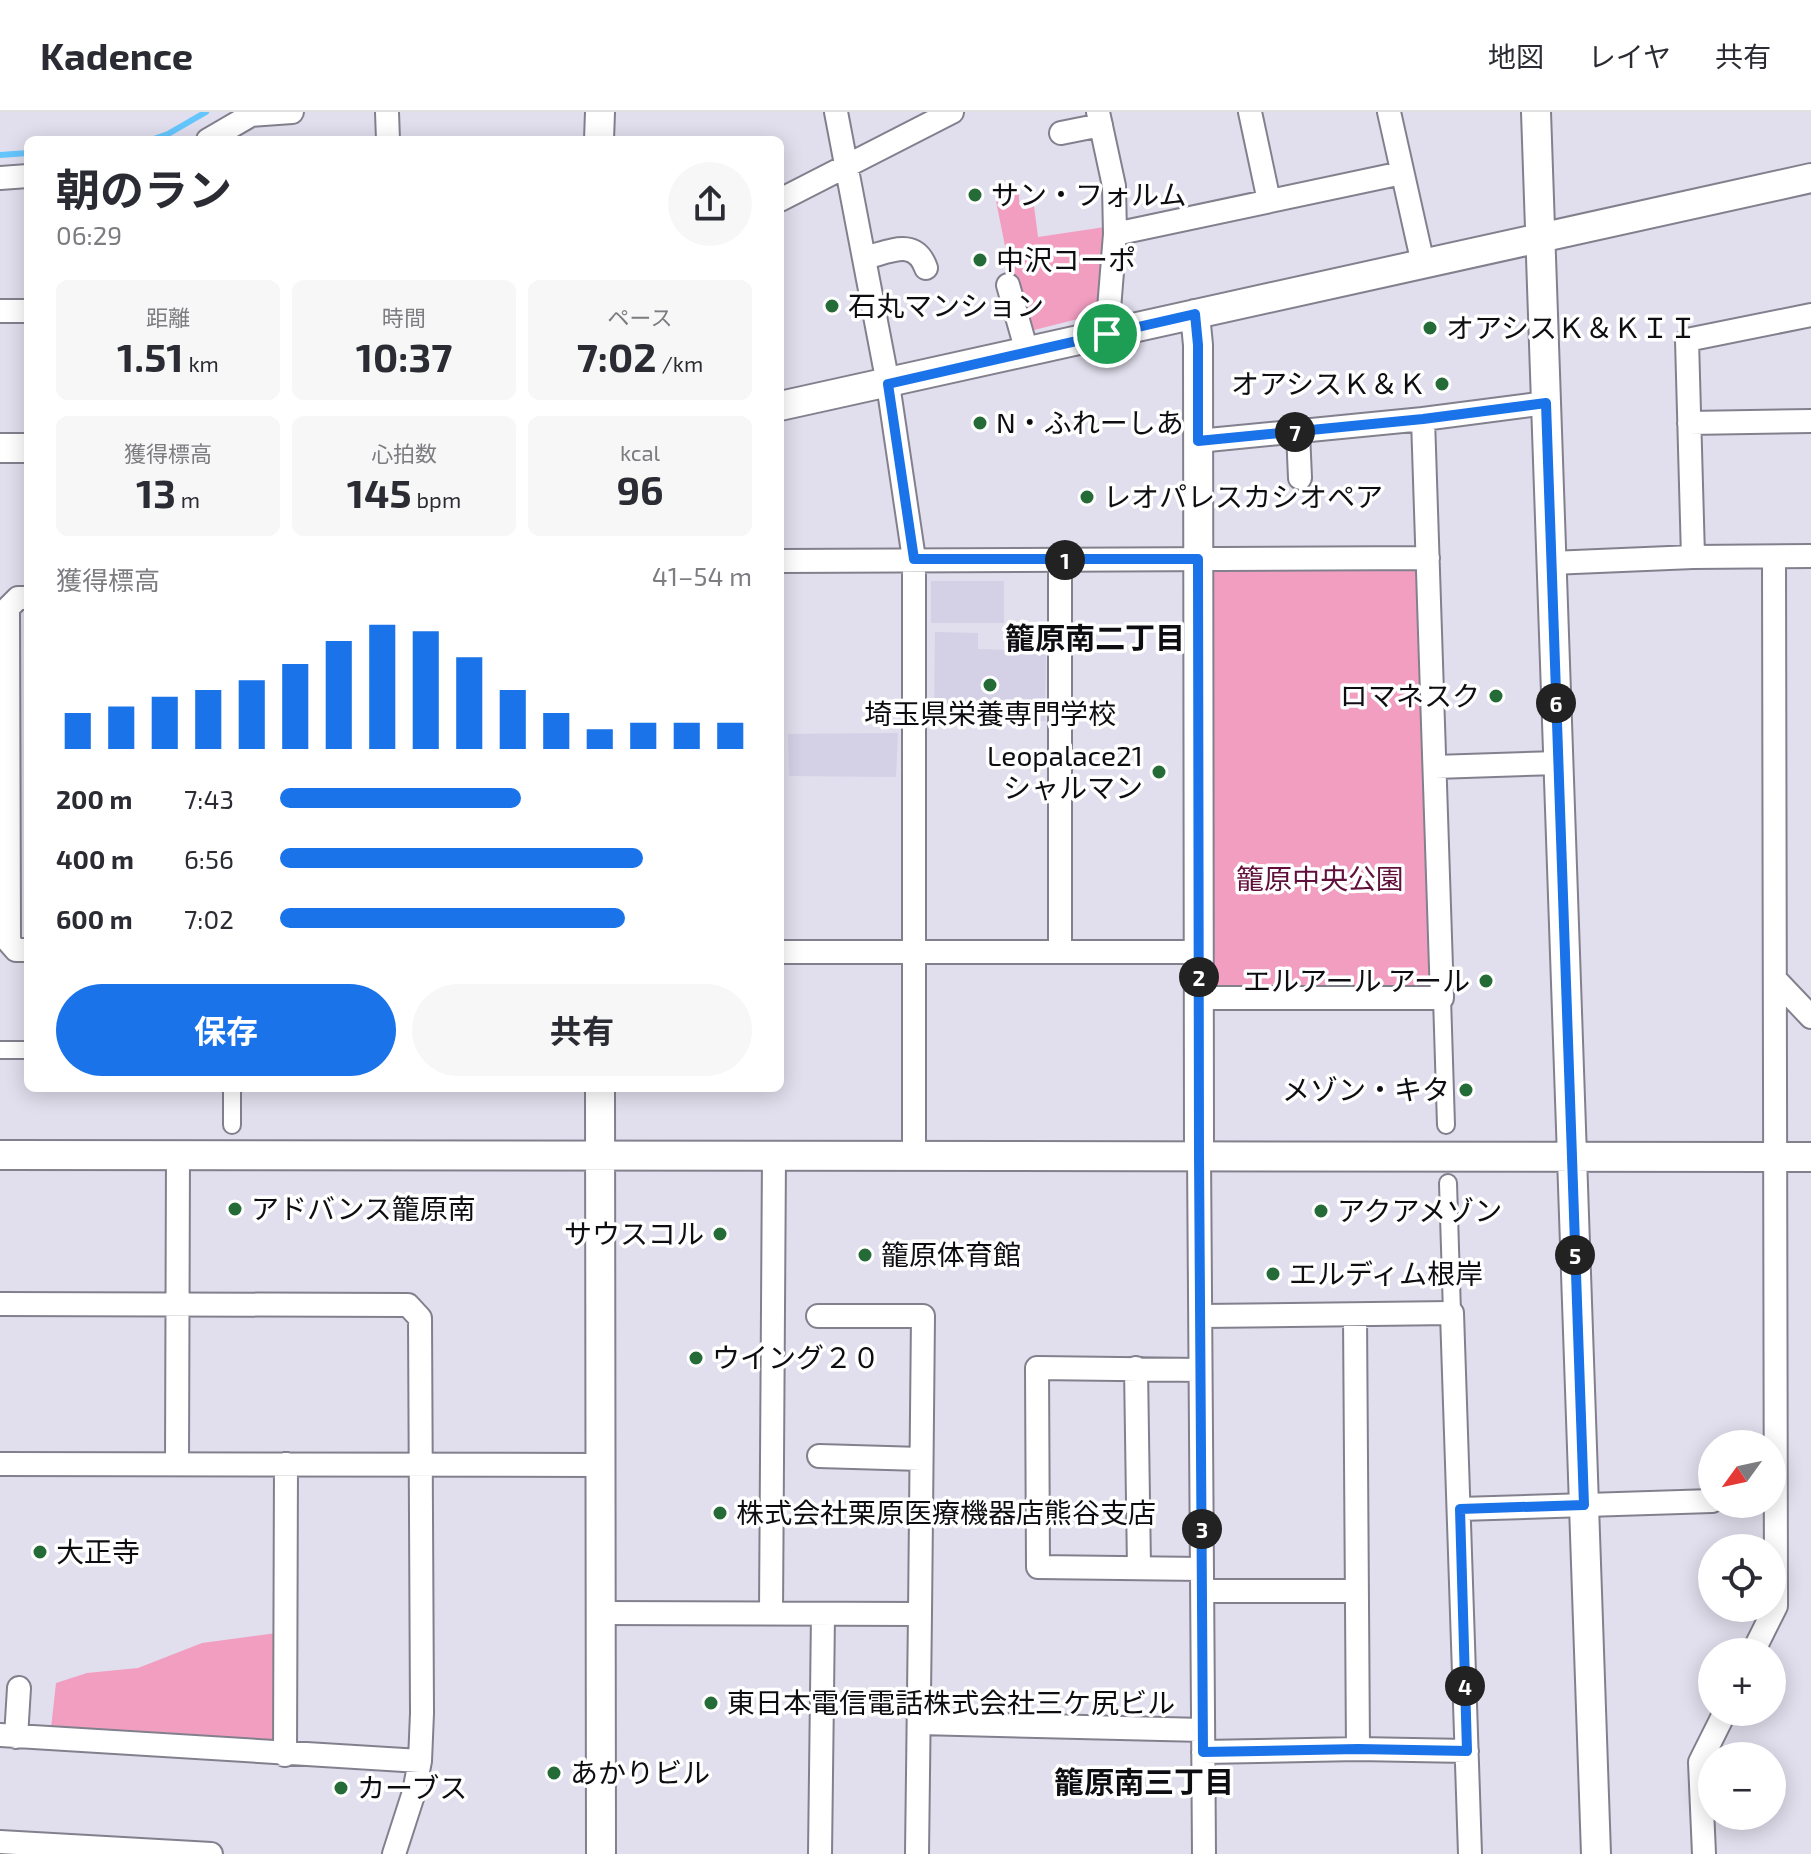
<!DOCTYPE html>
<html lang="ja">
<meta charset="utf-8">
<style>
body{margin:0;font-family:"Exo 2","Noto Sans JP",sans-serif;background:#f7f7f7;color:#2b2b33;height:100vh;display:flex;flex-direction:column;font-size:30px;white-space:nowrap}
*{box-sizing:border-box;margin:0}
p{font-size:26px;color:#7c7c81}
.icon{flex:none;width:44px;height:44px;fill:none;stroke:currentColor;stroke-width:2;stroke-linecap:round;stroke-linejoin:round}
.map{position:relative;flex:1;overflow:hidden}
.details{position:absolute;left:24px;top:24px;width:760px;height:956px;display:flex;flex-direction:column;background:#fff;border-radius:12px;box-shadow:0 4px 20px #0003}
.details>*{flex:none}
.needle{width:52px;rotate:237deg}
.tools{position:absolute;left:1698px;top:1318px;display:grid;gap:16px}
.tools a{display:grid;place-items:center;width:88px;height:88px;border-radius:50%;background:#fff;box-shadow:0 4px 20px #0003;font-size:40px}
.pin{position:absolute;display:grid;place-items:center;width:68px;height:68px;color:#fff;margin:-34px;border:4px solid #fff;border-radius:50%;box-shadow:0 2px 8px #0007}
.km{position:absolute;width:40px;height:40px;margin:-20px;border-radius:50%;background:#222;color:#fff;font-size:22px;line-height:40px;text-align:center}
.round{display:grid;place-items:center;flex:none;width:84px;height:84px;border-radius:42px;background:#f7f7f7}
.head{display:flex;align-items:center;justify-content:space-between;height:136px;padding:0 32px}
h1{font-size:44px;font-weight:700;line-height:60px}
.stats{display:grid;grid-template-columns:repeat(3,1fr);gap:12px;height:136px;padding:8px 32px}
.stats div{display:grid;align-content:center;border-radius:12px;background:#f7f7f7;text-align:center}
.stats b{font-size:40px;font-weight:700}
.stats small{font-size:22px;font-weight:400}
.stats p{font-size:22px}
.chart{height:224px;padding:16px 32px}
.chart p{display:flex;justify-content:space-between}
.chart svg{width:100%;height:144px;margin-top:8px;stroke:#1a73e8;stroke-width:6}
.action{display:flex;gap:16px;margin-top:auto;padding:16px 32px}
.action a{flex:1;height:92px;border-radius:48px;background:#1a73e8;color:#fff;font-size:32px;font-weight:700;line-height:92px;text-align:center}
.action a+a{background:#f7f7f7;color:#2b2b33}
ul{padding:0 32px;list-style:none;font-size:26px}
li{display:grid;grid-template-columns:128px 96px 1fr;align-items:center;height:60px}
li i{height:20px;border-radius:10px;background:#1a73e8}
header{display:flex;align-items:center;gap:48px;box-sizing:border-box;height:112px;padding:0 40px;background:#fff;border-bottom:2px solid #e1e1e2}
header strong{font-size:38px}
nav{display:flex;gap:44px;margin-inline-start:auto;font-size:28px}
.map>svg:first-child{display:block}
.built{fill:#d4d0e6}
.green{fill:#f29ec1}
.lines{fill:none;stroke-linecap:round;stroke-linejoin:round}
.stream{stroke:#65c6fe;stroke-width:6}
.pedestrian-casing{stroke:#83808e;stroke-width:20}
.minor-casing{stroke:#83808e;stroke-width:26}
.tertiary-casing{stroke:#83808e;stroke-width:32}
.pedestrian{stroke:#fff;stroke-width:16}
.minor{stroke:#fff;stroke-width:22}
.tertiary{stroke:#fff;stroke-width:28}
.route-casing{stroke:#fff;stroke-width:16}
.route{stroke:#1a73e8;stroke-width:10}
.poi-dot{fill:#256b37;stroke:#fff;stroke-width:3}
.labels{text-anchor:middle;stroke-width:7;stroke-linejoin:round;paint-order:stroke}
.poi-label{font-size:28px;fill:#0e0d12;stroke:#fff;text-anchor:start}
.park-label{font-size:28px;fill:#61103b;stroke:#fff}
.neighbourhood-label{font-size:30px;font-weight:bold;fill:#0e0d12;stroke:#fff}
</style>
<header>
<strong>Kadence</strong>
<nav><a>地図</a><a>レイヤ</a><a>共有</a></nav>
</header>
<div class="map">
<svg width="1811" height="1742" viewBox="0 0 1811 1742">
<rect width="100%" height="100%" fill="#e1deed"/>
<path class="built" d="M931,469H1004V511H931Z
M935,520L978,521V537L1046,539L1045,609L934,607Z
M898,621L896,665L789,664L788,622Z"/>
<path class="green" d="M1019,79V89L1033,86L1038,125L1105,115L1098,202L1030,219L1010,159L995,84Z
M1412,454L1420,462L1433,871L1426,879L1219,878L1211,870V464L1218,456Z
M277,1521V1625L269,1632L51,1616L56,1571L87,1561L138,1556L202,1531Z"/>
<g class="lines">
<path class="stream" d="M151,28L168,22L206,0
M0,43L28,41"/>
<defs>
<path id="pedestrian" d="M1442,886L1446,1013
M0,938H28
M232,976V1013
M1448,1071L1452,1201"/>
<path id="minor" d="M387,0L388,28
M836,0L888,272L914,447V1043
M1098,0L1114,74L1115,122L1107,222
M1250,0L1269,89
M1389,0L1423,152
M1061,21L1101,13
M208,28L251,3L292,0
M0,66L28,64
M780,88L952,0
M1115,122L1402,61
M864,146C890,140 915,125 926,156
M1008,173L1027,240
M0,199H28
M1423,307L1546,291
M1689,311L1811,309
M1298,320L1300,366
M1198,329L1423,307L1442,886H1199
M1693,445L1687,228L1811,203
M780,449L1428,446
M1551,451L1693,445L1811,444
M28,486H18L8,496L9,830L16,838H28
M1435,655L1558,651
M780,840H1199
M1060,840V448
M1775,867L1811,905
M1199,1042L1204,1742
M0,1192L408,1193L420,1206L422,1601L420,1649L414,1680L394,1742
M1355,1203L1358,1637
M818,1204H923L920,1502
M1202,1204L1452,1201L1470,1742
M1136,1256L1139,1455
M1200,1258L1037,1256L1038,1455L1202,1457
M819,1344L921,1347
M0,1352L599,1353
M177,1352L178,1043
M1460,1397L1712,1389
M1203,1479H1355
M600,1501L920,1502L917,1742
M771,1501L774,1044
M1753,1540L1776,1494L1774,445
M920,1611L1203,1618
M0,1623L420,1649
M16,1625L19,1576
M1203,1640L1358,1637L1467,1639
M285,1643L286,1352
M0,1730L211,1742
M820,1742L823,1502
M1704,1742L1700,1650L1725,1600"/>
<path id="tertiary" d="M1536,0L1596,1742
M599,28L600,0
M1195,202L1198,233L1199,1042
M780,294L1811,66
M0,336H28
M600,976L601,1742
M0,1043L1811,1045"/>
</defs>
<use href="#pedestrian" class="pedestrian-casing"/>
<use href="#minor" class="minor-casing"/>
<use href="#tertiary" class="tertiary-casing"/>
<use href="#pedestrian" class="pedestrian"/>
<use href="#minor" class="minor"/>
<use href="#tertiary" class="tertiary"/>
</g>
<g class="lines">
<defs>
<path id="route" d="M1195,202L1198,233V329L1423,307L1546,291L1584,1393L1460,1397L1467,1639L1358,1637L1203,1640L1199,1042L1198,447H914L888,272Z"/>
</defs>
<use href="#route" class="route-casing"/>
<use href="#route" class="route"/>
</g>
<g class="poi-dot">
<circle cx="975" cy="83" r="8"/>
<circle cx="980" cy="148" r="8"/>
<circle cx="832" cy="194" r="8"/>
<circle cx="1430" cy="216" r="8"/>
<circle cx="1442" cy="272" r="8"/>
<circle cx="980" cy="311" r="8"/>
<circle cx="1087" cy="385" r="8"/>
<circle cx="990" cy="573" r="8"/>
<circle cx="1496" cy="584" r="8"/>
<circle cx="1159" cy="660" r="8"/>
<circle cx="1486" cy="869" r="8"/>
<circle cx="1466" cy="978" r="8"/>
<circle cx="235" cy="1097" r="8"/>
<circle cx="1321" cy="1099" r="8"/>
<circle cx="720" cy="1122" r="8"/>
<circle cx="865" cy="1143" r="8"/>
<circle cx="1273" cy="1162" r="8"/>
<circle cx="696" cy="1246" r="8"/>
<circle cx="720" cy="1401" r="8"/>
<circle cx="40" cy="1440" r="8"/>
<circle cx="711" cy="1591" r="8"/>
<circle cx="554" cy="1661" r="8"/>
<circle cx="341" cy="1676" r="8"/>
</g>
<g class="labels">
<g class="poi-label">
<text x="991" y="93">サン・フォルム</text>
<text x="996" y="158">中沢コーポ</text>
<text x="848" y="204">石丸マンション</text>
<text x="1446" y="226">オアシスＫ＆ＫＩＩ</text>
<text x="1426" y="282" text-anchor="end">オアシスＫ＆Ｋ</text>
<text x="996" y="321">N・ふれーしあ</text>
<text x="1103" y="395">レオパレスカシオペア</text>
<text x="1480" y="594" text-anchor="end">ロマネスク</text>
<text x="990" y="612" text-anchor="middle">埼玉県栄養専門学校</text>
<text x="1143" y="654" text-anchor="end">Leopalace21<tspan x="1143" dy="32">シャルマン</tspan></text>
<text x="1470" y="879" text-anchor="end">エルアール アール</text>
<text x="1450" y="988" text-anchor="end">メゾン・キタ</text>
<text x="251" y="1107">アドバンス籠原南</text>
<text x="1337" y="1109">アクアメゾン</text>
<text x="704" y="1132" text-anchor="end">サウスコル</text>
<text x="881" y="1153">籠原体育館</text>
<text x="1289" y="1172">エルディム根岸</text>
<text x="712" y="1256">ウイング２０</text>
<text x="736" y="1411">株式会社栗原医療機器店熊谷支店</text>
<text x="56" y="1450">大正寺</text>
<text x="727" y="1601">東日本電信電話株式会社三ケ尻ビル</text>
<text x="570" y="1671">あかりビル</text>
<text x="357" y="1686">カーブス</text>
</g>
<g class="park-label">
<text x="1320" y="777">籠原中央公園</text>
</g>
<g class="neighbourhood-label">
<text x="1095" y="537">籠原南二丁目</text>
<text x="1144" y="1681">籠原南三丁目</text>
</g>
</g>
</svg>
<div class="tools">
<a><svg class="needle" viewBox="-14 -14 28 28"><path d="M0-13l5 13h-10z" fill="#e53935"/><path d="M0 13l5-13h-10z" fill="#7c7c81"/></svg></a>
<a><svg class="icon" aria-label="locate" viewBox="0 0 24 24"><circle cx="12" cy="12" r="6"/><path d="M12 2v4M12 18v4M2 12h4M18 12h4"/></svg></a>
<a>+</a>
<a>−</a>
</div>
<div class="pin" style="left:1107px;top:222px;background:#1e9e55"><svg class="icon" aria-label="arrive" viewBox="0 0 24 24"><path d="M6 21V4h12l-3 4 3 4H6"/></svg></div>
<b class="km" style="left:1065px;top:448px">1</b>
<b class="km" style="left:1199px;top:865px">2</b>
<b class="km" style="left:1202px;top:1417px">3</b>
<b class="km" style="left:1465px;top:1574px">4</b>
<b class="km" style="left:1575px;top:1143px">5</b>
<b class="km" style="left:1556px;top:591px">6</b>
<b class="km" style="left:1295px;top:320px">7</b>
<section class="details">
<div class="head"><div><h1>朝のラン</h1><p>06:29</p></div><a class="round"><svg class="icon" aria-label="share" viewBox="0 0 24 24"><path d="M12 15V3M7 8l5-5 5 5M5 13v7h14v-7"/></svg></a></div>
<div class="stats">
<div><p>距離</p><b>1.51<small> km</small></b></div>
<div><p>時間</p><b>10:37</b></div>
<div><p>ペース</p><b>7:02<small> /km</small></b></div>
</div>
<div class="stats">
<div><p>獲得標高</p><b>13<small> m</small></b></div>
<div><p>心拍数</p><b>145<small> bpm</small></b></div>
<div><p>kcal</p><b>96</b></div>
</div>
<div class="chart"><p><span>獲得標高</span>41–54 m</p>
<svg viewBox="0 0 160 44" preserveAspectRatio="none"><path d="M5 44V33M15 44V31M25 44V28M35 44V26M45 44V23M55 44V18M65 44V11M75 44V6M85 44V8M95 44V16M105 44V26M115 44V33M125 44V38M135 44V36M145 44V36M155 44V36"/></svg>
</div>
<ul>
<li><b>200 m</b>7:43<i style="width:51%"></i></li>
<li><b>400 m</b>6:56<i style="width:77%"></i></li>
<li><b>600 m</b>7:02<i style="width:73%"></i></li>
</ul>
<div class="action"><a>保存</a><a>共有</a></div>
</section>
</div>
